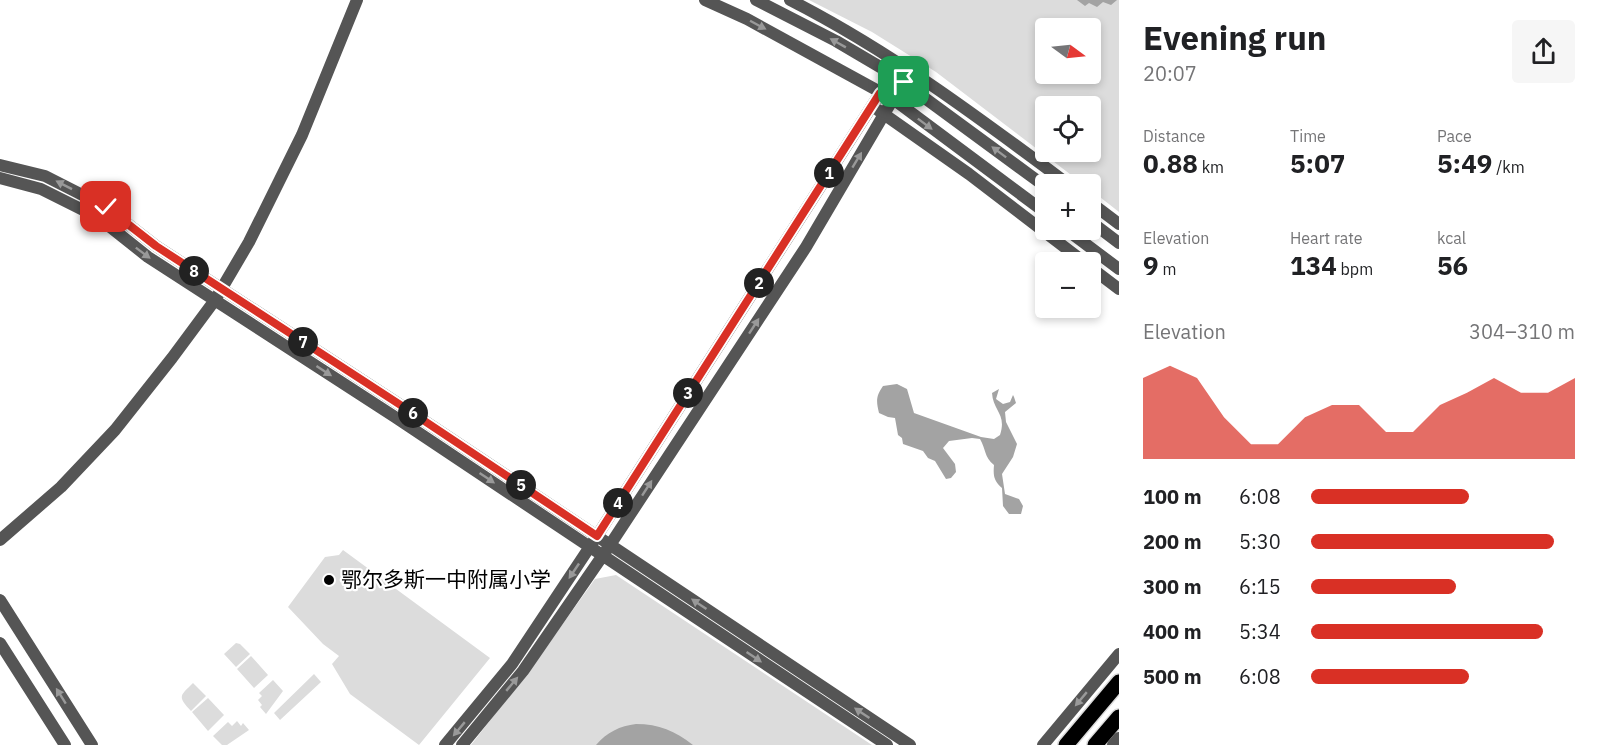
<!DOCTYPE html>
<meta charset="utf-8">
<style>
body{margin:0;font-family:"IBM Plex Sans","Noto Sans SC",sans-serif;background:#f6f6f6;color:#202124;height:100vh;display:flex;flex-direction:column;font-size:22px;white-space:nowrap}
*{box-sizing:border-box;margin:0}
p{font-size:20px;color:#757577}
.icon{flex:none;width:33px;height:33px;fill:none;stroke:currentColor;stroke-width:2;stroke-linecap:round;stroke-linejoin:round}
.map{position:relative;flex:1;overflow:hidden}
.sheet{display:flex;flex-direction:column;background:#fff;width:480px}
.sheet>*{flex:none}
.needle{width:39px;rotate:105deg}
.controls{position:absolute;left:1035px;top:18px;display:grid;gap:12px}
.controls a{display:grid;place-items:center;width:66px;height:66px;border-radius:6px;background:#fff;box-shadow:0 3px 9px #0003;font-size:30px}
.pin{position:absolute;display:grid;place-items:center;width:51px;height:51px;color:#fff;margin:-26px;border-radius:12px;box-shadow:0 3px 9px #0006}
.km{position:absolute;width:30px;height:30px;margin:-15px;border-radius:50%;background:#222;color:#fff;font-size:16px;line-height:30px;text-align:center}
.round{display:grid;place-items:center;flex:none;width:63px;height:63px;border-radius:6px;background:#f6f6f6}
.headline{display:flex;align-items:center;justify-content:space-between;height:102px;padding:0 24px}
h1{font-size:33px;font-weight:700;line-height:45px}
.stats{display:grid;grid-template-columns:repeat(3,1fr);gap:9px;height:102px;padding:6px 24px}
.stats div{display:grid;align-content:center}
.stats b{font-size:26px;font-weight:700}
.stats small{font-size:16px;font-weight:400}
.stats p{font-size:16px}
.chart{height:168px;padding:12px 24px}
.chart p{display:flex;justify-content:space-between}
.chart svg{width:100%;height:108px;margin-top:6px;fill:#d93025;opacity:.7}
ul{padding:0 24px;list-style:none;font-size:20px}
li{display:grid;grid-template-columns:96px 72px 1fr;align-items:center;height:45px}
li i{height:15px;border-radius:8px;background:#d93025}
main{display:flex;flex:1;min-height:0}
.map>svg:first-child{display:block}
.green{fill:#dcdcdc;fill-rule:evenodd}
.water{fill:#a3a3a3}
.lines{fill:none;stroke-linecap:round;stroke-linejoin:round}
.major-casing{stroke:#dbdbdb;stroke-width:18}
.minor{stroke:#555;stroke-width:12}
.major{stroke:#000;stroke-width:15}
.oneway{fill:#999}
.route-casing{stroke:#fff;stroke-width:12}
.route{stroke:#d93025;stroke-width:8}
.poi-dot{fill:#000;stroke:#fff;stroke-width:2}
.labels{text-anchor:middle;stroke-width:4.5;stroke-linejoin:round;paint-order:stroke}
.poi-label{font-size:21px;fill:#000;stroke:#fff;text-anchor:start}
</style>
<main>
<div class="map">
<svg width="1119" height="745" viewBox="0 0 1119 745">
<rect width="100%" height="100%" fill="#fff"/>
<path class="green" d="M809,0H1119V212L1091,190L1090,184H1083L936,72L872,32ZM1046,28H1090V74H1046ZM1046,106H1090V152H1046Z
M343,550L490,658L419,745L350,694L332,664L339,656L323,644L288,607L325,557L339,555Z
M616,575L872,745H471L537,660L595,579Z
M236,643L240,644L250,654L236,667L224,654Z
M251,656L268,675L254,688L237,669Z
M314,674L321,682L280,720L274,713Z
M273,680L283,691L266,714L260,707L262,705L258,700L262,696L259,693Z
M193,683L206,696L191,711C177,696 180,696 193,683Z
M208,698L224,715L208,731L192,712Z
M237,721L241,726L243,723L249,730L227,745H222L213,736L228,722L232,726Z"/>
<path class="water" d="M1077,0H1117L1111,5L1103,2L1097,7L1089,3L1085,6Z
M897,384L907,389L914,413L981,437L994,439L1000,435C1007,414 993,411 992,393L999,389L996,399L1003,404L1010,402L1013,395L1014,397L1016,403L1005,412L1006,422L1017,444L1013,457L1002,474L1005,494L1019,499L1023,506L1021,514H1009L1003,506L1002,488C994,481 993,476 994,465C984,457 986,449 980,439L972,438L949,441L943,448L955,464L956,472L951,478L946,479L935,461L928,458L923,451L903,444L902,438L898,435L895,418L888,417L879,413C876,401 876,396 883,386Z
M636,724C659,724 675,731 693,745H596C607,732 620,726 636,724Z"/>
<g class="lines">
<defs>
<path id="major" d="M1066,745L1119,682
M1095,745L1119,717"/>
</defs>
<use href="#major" class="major-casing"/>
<path class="minor" d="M705,0L747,19L893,99L1046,213
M756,0L836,41L892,74L1046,187
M790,0C890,51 978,117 1068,184
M878,110L969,174L1084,262
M0,165L45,176L106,207L156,246L402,406L910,745
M0,178L41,189L99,218L148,257L395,417L887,745
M1090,202L1119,224
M1090,221L1119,243
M1067,230L1119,269
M1090,267L1119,289
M0,540L61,487L115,430L172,358L215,300L249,242L302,135L357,0
M0,600L92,745
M0,643L65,745
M445,745L512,664L597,536L900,62
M462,745L523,671L610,545L806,247L893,99L912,70
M1043,745L1119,654
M1113,745L1119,738"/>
<use href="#major" class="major"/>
</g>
<defs><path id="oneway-solid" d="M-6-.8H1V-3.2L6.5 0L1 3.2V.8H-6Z" transform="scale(1.5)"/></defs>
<g class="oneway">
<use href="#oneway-solid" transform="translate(758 25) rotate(28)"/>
<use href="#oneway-solid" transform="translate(838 43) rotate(-151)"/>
<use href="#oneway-solid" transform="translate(925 124) rotate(37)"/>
<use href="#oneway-solid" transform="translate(999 152) rotate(-143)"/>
<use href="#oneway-solid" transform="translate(857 160) rotate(-59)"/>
<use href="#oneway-solid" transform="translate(64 185) rotate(-153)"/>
<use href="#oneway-solid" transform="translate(143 253) rotate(37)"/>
<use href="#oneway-solid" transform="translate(754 326) rotate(-57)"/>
<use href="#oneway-solid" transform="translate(324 371) rotate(33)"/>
<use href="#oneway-solid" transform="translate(487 478) rotate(34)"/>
<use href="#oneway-solid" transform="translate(647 488) rotate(-57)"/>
<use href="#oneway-solid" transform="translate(574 571) rotate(124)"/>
<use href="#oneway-solid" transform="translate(699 604) rotate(-146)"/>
<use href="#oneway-solid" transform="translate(754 657) rotate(34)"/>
<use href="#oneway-solid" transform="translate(512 684) rotate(-50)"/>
<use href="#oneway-solid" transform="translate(61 696) rotate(-122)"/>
<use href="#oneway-solid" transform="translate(1081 699) rotate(130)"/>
<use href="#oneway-solid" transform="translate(862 713) rotate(-146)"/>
<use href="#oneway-solid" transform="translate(459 729) rotate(130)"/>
</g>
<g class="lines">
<defs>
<path id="route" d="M106,207L156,246L402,406L597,536L880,93L893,99L904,82"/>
</defs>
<use href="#route" class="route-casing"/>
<use href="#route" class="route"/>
</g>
<circle class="poi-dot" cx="329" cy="580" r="6"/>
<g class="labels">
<g class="poi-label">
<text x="341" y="587">鄂尔多斯一中附属小学</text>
</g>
</g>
</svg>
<div class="controls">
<a><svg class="needle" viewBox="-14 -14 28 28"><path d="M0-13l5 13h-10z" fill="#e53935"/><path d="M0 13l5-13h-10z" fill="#757577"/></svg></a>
<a><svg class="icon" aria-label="locate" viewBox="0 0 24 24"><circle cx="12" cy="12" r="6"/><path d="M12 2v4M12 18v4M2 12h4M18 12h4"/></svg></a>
<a>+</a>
<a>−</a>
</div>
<div class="pin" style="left:904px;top:82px;background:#1e9e55"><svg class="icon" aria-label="arrive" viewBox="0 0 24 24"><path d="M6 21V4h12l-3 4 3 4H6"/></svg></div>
<div class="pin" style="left:106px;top:207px;background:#d93025"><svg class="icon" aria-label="check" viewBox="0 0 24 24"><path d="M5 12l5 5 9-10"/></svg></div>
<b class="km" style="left:829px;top:173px">1</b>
<b class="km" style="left:759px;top:283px">2</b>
<b class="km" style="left:688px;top:393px">3</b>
<b class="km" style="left:618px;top:503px">4</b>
<b class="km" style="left:521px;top:485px">5</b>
<b class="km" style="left:413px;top:413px">6</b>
<b class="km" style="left:303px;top:342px">7</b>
<b class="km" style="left:194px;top:271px">8</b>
</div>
<section class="sheet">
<div class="headline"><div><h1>Evening run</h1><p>20:07</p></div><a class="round"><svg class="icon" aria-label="share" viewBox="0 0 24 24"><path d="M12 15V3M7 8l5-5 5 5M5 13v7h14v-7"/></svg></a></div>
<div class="stats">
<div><p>Distance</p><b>0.88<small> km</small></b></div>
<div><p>Time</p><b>5:07</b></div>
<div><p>Pace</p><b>5:49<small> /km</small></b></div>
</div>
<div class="stats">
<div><p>Elevation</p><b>9<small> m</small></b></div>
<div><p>Heart rate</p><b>134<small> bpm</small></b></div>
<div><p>kcal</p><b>56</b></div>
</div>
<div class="chart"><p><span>Elevation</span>304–310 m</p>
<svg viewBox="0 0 160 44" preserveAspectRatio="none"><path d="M0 44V11L10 6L20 11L30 27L40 38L50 38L60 27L70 22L80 22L90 33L100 33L110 22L120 17L130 11L140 17L150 17L160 11V44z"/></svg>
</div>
<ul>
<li><b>100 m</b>6:08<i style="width:60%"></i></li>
<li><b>200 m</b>5:30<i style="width:92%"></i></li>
<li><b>300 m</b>6:15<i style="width:55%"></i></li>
<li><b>400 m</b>5:34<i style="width:88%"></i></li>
<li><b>500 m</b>6:08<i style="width:60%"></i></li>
</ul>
</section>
</main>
